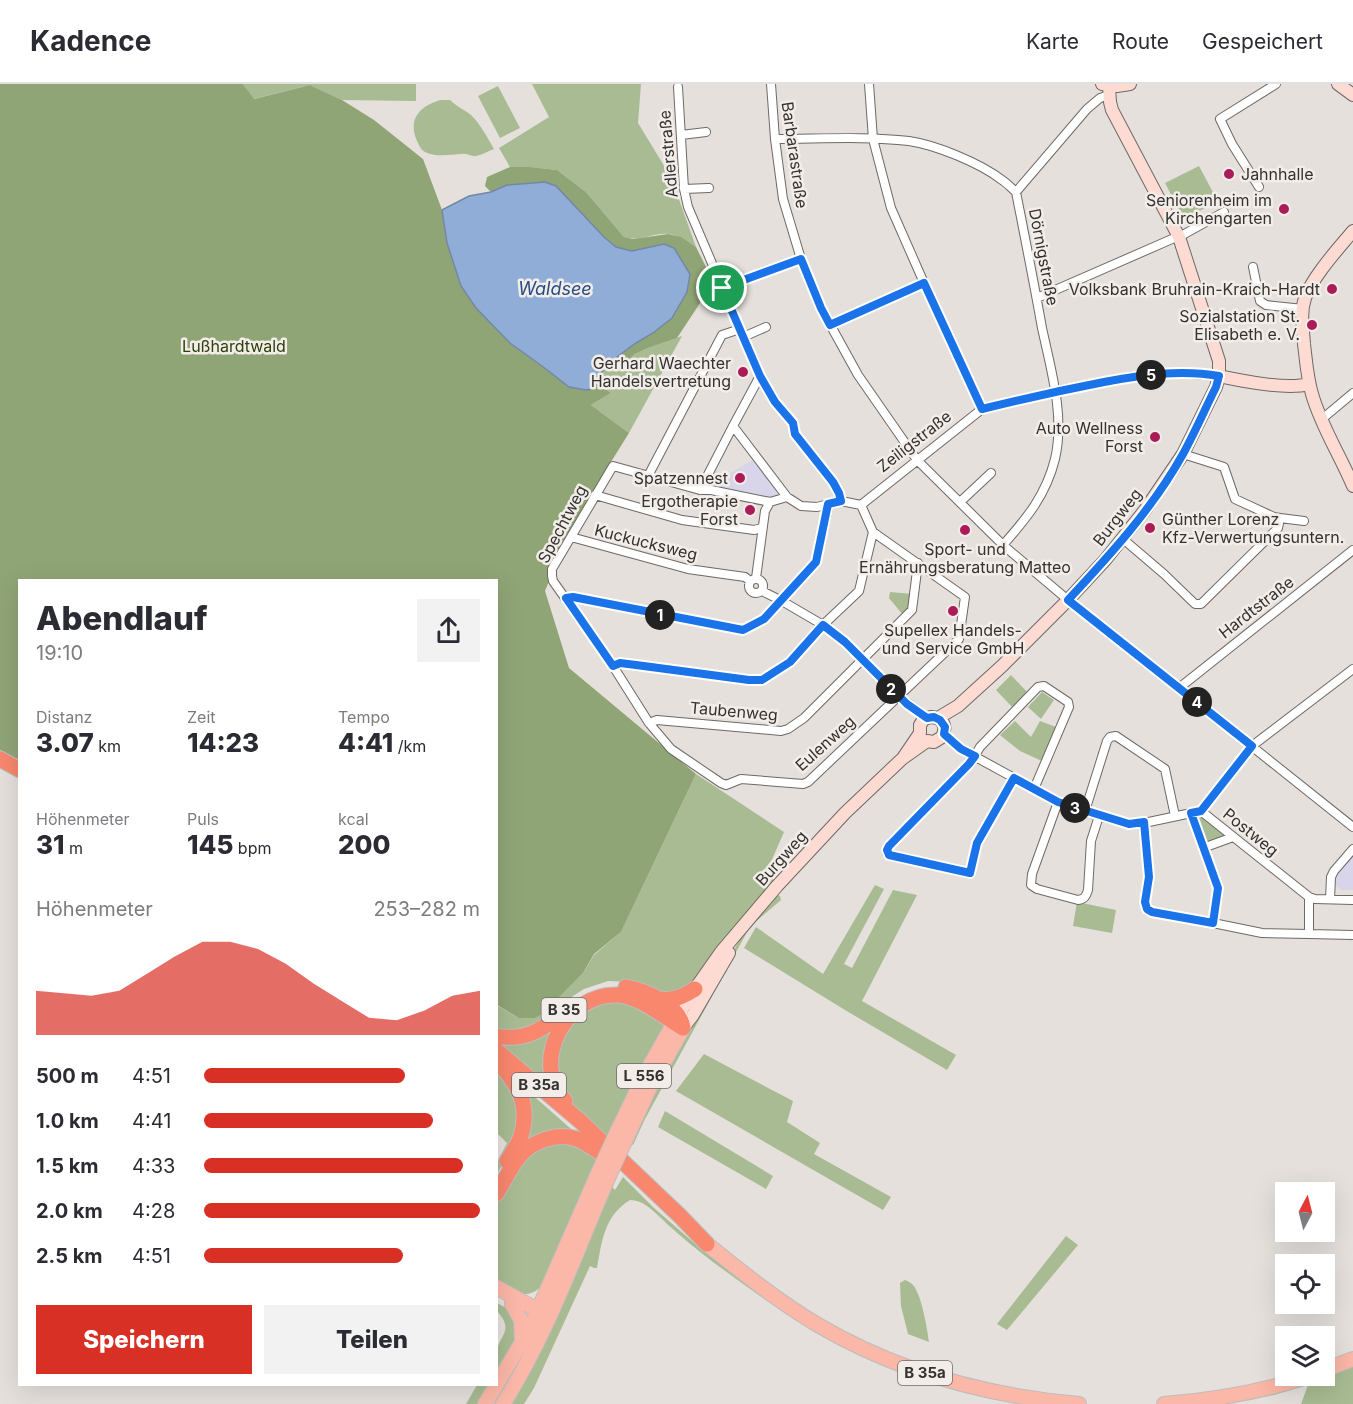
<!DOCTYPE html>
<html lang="de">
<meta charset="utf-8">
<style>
body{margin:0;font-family:Inter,sans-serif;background:#f2f2f3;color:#2b2b33;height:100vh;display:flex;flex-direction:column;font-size:22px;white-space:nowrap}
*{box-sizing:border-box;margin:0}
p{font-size:20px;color:#7c7c81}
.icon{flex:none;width:33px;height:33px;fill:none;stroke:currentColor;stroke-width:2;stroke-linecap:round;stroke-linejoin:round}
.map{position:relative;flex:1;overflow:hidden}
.drawer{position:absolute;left:18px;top:495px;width:480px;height:807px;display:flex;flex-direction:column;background:#fff;border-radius:0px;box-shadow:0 6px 24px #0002}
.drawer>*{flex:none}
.needle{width:39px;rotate:7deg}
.fabs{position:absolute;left:1275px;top:1098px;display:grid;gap:12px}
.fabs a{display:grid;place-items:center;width:60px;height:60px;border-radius:0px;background:#fff;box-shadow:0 6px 24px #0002;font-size:30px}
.pin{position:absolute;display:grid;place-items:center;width:51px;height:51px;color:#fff;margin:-26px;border:3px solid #fff;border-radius:50%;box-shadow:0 2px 6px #0007}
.km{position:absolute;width:30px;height:30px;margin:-15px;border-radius:50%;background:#222;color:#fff;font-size:16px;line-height:30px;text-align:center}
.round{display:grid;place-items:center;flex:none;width:63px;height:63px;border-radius:0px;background:#f2f2f3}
.summary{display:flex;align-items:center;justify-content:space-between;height:102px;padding:0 18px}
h1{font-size:33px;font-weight:800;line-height:45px}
.figures{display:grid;grid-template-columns:repeat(3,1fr);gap:9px;height:102px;padding:6px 18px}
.figures div{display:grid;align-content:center}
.figures b{font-size:26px;font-weight:800}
.figures small{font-size:16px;font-weight:400}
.figures p{font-size:16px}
.chart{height:168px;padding:12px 18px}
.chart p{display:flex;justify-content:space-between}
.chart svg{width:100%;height:108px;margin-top:6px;fill:#d93025;opacity:.7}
.action{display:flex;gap:12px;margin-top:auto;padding:12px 18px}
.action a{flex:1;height:69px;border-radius:0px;background:#d93025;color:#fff;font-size:24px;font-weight:800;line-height:69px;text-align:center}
.action a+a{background:#f2f2f3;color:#2b2b33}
ul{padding:0 18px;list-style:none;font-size:20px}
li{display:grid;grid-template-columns:96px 72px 1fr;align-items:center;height:45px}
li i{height:15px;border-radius:8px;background:#d93025}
header{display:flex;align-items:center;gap:36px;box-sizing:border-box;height:84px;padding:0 30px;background:#fff;border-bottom:2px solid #e1e1e2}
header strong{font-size:28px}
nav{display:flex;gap:33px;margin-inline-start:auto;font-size:21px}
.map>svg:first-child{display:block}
.education{fill:#d8d4e9}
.green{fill:#a8bb92}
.forest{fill:#90a576}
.water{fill:#8fadd7;stroke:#7488a5;stroke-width:1.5}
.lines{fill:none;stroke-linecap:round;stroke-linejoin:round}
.street-casing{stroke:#6e6965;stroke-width:10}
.secondary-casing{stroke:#6e6965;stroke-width:14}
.primary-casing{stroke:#bebdbd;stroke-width:16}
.highway-casing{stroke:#bebdbd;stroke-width:17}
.street{stroke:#fff;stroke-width:8}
.secondary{stroke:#fddbd3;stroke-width:12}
.primary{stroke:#fbb7a7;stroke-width:14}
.highway{stroke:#f8876d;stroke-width:15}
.primary-bridge-casing{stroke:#bebdbd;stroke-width:16;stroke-linecap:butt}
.primary-bridge{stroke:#fbb7a7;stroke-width:14}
.route-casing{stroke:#fff;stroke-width:12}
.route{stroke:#1a73e8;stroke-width:8}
.poi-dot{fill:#aa1b58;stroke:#f2ede9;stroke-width:2}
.labels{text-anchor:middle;stroke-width:5;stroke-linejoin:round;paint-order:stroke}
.shield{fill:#f2ede9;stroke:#6d6a68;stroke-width:1.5}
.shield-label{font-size:15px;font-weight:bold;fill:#343230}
.street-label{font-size:16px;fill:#343230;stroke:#f2ede9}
.poi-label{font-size:16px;fill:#343230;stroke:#f2ede9;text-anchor:end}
.park-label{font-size:16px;fill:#2d400b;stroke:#f2ede9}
.water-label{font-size:18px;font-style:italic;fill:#264d83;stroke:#f2ede9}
</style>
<header>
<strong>Kadence</strong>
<nav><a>Karte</a><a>Route</a><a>Gespeichert</a></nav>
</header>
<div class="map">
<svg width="1353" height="1320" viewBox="0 0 1353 1320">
<rect width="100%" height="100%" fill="#e5e0dc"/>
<path class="education" d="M755,375L779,407L776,414L773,415L710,402L708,397L713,385L725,392Z
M1353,772V806H1341L1334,800V795Z"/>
<path class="green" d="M243,0H416V17L342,16L310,1L253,15Z
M532,0H641L638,39L663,80L676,107L696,163C687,158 679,151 669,150C653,148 642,158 624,153L586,108L557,86L530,83H510L499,64L549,33Z
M498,2L520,44L500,54L478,12Z
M441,16H450C457,23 465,26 471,31C481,41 487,53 494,65C488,67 482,71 476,72C472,73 467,69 462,70C452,70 436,74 425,68C421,66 419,61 417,57C407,35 421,21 441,16Z
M1199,82L1216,114L1209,119L1211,121L1184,135L1165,99Z
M682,252L629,349L591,321L611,309L596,298L605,282L613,276L621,282L635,270L648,264Z
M890,508L913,510L910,526L903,531L889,514Z
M1011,591L1028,609L1013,624L996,606Z
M1042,608L1054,616L1041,635L1028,623Z
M1015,637L1031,653L1040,637L1056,643L1042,677L1020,667L1000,651Z
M696,690L784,748L767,787L775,798L689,904L673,913L629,898L608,897L584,905L573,912L538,943L497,949L496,921L519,934L543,928L583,889L594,871L621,848Z
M1200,732H1203L1225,751L1224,753L1205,759L1197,734Z
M875,801L884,805L844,880L852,884L893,806L917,811L862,917L956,971L947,986L845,926L744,864L756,843L823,890Z
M775,810L780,812L781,816L754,839L747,848L645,1035L633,1061L631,1060L649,1019L735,864L744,849Z
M1077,818L1116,826L1112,849L1073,842Z
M610,907C630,906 659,915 672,931C655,927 642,910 623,908C584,904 548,941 546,979C546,987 549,994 551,1001L550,1003L497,961L496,957C517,959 534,956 551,944C574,928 579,911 610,907Z
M628,916L665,940V945L607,1055L567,1017L555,994L564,945L594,918Z
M704,970L793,1017L787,1038L820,1059L814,1070L891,1113L883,1126L676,1007Z
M497,982L519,1015L516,1057L497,1090V1078L507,1059L497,1049Z
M520,1000L578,1051L550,1050L518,1066Z
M665,1027L773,1092L766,1105L658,1043Z
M576,1058L600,1076L542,1202C526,1217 514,1208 497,1200L496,1117L517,1081L539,1060Z
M623,1093L654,1124L700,1164L830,1252L1040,1320C1009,1320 980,1313 950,1304C904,1291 857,1272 815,1248C780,1227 746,1202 713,1178C697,1166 682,1153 667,1140C661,1134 654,1127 647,1122C642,1118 636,1116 630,1116C604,1132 602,1157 597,1184H594L590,1182L534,1304L524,1320H507L610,1100L615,1106Z
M1066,1152L1078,1161L1007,1246L997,1240Z
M905,1196C908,1197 911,1199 913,1201C922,1212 927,1244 929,1258L908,1250L901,1222L900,1199Z
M497,1219L510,1226L519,1250L497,1294C497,1286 496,1277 497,1268C499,1250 515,1247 497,1227Z
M1353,1282V1320H1301L1308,1301L1274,1311L1220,1320L1313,1296Z
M477,1301H493L481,1320H466Z"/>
<path class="forest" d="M0,0H243L254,15L310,1L342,16L374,36L423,75L442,126L447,159L461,202L476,224L569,303L592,305L596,298L611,309L591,321L629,349L591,410L549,482V497L545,507L569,584L696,690L621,848L594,870L583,889L543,929L535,934H519L497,921L496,496H20L19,676L0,666Z
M510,83H530L557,86L586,108L624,153L633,155L668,150L681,153L696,163L710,191L708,207L677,254L648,264L635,270L621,282L613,276L636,259L653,249L664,160L632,167L616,163L604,153L519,100L507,101L491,108L485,102L487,93Z"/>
<path class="water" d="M545,98L556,102L604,153L616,163L632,167L664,160L674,164L690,190L687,208L672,234L653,249L636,259L606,281L592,305L586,306L569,303L546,285L510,259L476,224L461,202L447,159L442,126L469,112L491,108L507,101Z"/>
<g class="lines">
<defs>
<path id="street" d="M771,0L775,55L783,115L801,175L821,224L858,291L917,376L1003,461L1068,516L1353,743
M869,0L873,55L891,124L924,199L982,325
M678,3L684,105L688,123L760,292L775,318L793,339L795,350L833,398L839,409L841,417
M681,51L706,48
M775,55C819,55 865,52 909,57C936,61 980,79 1002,96C1007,99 1011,104 1016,108
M1259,103L1232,60L1220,35L1276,0
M684,105L709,104
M1016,108L1087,25L1100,14L1109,11
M1253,183L1260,217L1266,221L1303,225
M722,204L801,175
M1037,214L1172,155L1179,153L1224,128
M830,241L924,199
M743,253L766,243
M1322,335L1353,309
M733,342L787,413
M613,382L700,406H711L770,418L787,413L801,422L817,423L841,417L861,421L873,448L965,513L959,555L808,698L803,700L741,695L726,701L721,699L671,665L649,639L613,582L553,497L552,492V485Z
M648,392L722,251L740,245
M700,406L733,342L760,292
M595,411L682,436L754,446L762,444
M960,418L991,389
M861,421L982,325L1055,307L1135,292L1178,289L1219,292
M1280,434L1304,437
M571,453L688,485L745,493L750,497
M1123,455L1164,490L1195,520H1201L1278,444L1280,434L1274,433L1235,415L1224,383L1183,370
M1003,461C1027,434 1046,411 1055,375C1065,332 1051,286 1042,244C1034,199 1025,154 1016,108
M756,494L765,427L770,418
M749 502a7 7 0 1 1 14 0a7 7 0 1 1-14 0Z
M762,507L782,517L823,541L845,558L898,612L928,634
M566,514L573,513L743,546L764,535L816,478L829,420
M613,582L620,579L636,581L749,596H762L790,578L823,541L859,507L873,448
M1179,604L1353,466
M649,639L657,636L781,647L788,645L804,634L912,526L918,479
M944,650L961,665L1058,718L1099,732L1129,740L1144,739L1201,727L1309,813L1315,815L1353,816
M1014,694L977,759L970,789L892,772L887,769L889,762L970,680L980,663L1038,603L1044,602L1068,618L1069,623L1034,705
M1058,718L1032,790L1031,801L1037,805L1078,816C1085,815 1086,812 1088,806L1091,757L1099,732
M1085,727L1107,657L1110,653L1116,652L1165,685L1175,732
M1201,727L1252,662L1353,585
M1191,729L1203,764
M1144,739L1149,793L1145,817L1147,824L1152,828L1213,839L1218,804L1203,764L1233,753
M1309,813V850L1353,851
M1330,815L1331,793L1334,787L1353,765
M1213,839L1262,849L1309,850"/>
<path id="secondary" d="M1102,0L1117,2L1130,0
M1338,0L1353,11
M1353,147C1338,165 1313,192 1305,214C1300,229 1303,244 1304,260C1306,276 1307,293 1312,310C1321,342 1340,371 1353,402
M1219,292C1243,297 1286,306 1309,300
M903,674L920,649V641L924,635L931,633L938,634L958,622L1002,582L1068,516L1106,475L1145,426L1183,370L1216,303L1219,292V277L1179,153L1112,26L1110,18L1109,2
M674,938L695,905L721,868L777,802L845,729L903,674L927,657L934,658L942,653C946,645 945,639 938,634
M683,944L693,931L729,869"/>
<path id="primary" d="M617,1048L644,992L674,939
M626,1055L649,1005L683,944
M707,1160C743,1189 779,1218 818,1241C898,1288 988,1312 1079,1320
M496,1203L545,1230
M512,1220L521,1236L522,1258
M1324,1286L1353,1275
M485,1320L522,1258L536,1231L599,1087
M503,1320C548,1249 575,1170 608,1094
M1164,1320C1213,1316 1262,1308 1309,1292"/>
<path id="highway" d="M0,675L20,686
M626,903C647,907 680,921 683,944
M659,915C674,917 682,913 695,905
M496,952C527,958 546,944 566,924
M496,966L580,1037L680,1132L707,1160
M496,975C517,1000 531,1019 521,1052C518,1061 512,1069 507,1077
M565,1017C529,978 566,909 617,911C640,912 664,933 683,944
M496,1110C504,1098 510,1084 518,1074C531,1057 557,1048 577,1055C587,1059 596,1066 605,1072"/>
</defs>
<use href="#street" class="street-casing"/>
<use href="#secondary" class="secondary-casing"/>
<use href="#primary" class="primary-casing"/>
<use href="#highway" class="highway-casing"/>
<use href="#street" class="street"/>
<use href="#secondary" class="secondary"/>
<use href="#primary" class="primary"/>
<use href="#highway" class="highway"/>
<defs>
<path id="primary-bridge" d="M599,1087L617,1048
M608,1094L626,1055"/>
</defs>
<use href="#primary-bridge" class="primary-bridge-casing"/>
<use href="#primary-bridge" class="primary-bridge"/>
</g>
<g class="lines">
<defs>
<path id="route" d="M801,175L821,224L830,241L924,199L982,325C1022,315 1063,306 1104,298C1141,291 1181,285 1219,292L1216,303C1205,325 1195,348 1183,370C1153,424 1110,471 1068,516L1252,662L1201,727L1191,729L1218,804L1213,839L1152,828L1147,825L1145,818L1149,793L1144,738L1129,740L1058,718L1014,694L977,759L970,789L889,771L887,766L889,762L969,680L975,672L961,665L944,650L945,643L940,636L934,633L927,634L907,620L845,558L823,541L790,578L762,596H749L636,581L620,579L613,582L566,514L573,513L743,546L764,535L816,478L828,420L841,417L839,409L833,398L795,350L793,339L775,318L760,292L722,204Z"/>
</defs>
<use href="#route" class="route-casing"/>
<use href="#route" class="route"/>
</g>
<g class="poi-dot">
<circle cx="1229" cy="90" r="6"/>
<circle cx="1284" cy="125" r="6"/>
<circle cx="1332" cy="205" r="6"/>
<circle cx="1312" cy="241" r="6"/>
<circle cx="743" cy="288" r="6"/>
<circle cx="1155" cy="353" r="6"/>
<circle cx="740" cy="394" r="6"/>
<circle cx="750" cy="426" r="6"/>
<circle cx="1150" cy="444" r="6"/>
<circle cx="965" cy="446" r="6"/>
<circle cx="953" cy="527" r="6"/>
</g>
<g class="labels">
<g class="shield">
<rect x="541.5" y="914" width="45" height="24" rx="4.5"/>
<rect x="617" y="980" width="54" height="24" rx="4.5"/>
<rect x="512" y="989" width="54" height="24" rx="4.5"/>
<rect x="898" y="1277" width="54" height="24" rx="4.5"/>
</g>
<g class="shield-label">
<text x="564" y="931">B 35</text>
<text x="644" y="997">L 556</text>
<text x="539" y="1006">B 35a</text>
<text x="925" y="1294">B 35a</text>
</g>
<g class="street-label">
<text transform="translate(668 70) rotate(-95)" y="6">Adlerstraße</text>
<text transform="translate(795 71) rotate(82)" y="6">Barbarastraße</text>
<text transform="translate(1044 173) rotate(79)" y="6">Dörnigstraße</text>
<text transform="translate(914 357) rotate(-38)" y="6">Zeiligstraße</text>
<text transform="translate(1117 433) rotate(-52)" y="6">Burgweg</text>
<text transform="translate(562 440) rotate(-62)" y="6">Spechtweg</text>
<text transform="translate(646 458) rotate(14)" y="6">Kuckucksweg</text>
<text transform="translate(1256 523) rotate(-38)" y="6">Hardtstraße</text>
<text transform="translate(734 627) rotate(5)" y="6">Taubenweg</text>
<text transform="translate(825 659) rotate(-42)" y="6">Eulenweg</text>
<text transform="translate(1251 748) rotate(39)" y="6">Postweg</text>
<text transform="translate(781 774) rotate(-48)" y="6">Burgweg</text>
</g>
<g class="poi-label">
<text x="1241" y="96" text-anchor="start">Jahnhalle</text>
<text x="1272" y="122">Seniorenheim im<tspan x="1272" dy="18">Kirchengarten</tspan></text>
<text x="1320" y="211">Volksbank Bruhrain-Kraich-Hardt</text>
<text x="1300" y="238">Sozialstation St.<tspan x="1300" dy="18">Elisabeth e. V.</tspan></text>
<text x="731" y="285">Gerhard Waechter<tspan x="731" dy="18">Handelsvertretung</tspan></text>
<text x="1143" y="350">Auto Wellness<tspan x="1143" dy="18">Forst</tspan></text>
<text x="728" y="400">Spatzennest</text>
<text x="738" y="423">Ergotherapie<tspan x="738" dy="18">Forst</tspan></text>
<text x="1162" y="441" text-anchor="start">Günther Lorenz<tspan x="1162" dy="18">Kfz-Verwertungsuntern.</tspan></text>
<text x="965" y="471" text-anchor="middle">Sport- und<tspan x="965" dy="18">Ernährungsberatung Matteo</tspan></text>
<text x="953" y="552" text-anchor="middle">Supellex Handels-<tspan x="953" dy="18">und Service GmbH</tspan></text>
</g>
<g class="park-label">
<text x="234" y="268">Lußhardtwald</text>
</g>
<g class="water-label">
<text x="555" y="211">Waldsee</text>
</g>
</g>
</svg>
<div class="fabs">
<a><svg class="needle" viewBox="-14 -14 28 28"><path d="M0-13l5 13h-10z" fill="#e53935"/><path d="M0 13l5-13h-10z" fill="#7c7c81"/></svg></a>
<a><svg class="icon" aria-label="locate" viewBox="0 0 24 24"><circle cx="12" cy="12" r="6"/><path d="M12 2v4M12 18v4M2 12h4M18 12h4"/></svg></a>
<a><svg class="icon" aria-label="layers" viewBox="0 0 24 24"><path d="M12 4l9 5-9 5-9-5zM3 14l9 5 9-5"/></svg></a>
</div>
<div class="pin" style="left:722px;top:204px;background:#1e9e55"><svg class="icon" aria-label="arrive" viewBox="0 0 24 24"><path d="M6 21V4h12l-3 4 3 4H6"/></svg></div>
<b class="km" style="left:660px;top:531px">1</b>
<b class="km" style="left:891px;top:605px">2</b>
<b class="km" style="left:1075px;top:724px">3</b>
<b class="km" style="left:1197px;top:618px">4</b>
<b class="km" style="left:1151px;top:291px">5</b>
<section class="drawer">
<div class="summary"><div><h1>Abendlauf</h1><p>19:10</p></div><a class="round"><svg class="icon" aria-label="share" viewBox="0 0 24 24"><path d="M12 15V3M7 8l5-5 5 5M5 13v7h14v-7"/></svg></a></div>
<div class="figures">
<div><p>Distanz</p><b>3.07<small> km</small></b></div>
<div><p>Zeit</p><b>14:23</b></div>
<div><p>Tempo</p><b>4:41<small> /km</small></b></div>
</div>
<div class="figures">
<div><p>Höhenmeter</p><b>31<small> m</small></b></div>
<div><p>Puls</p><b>145<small> bpm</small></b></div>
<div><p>kcal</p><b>200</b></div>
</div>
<div class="chart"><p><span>Höhenmeter</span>253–282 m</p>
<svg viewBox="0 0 160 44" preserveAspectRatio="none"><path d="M0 44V26L10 27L20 28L30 26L40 19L50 12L60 6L70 6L80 9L90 15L100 23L110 30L120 37L130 38L140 34L150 28L160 26V44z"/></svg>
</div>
<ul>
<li><b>500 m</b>4:51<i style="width:73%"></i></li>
<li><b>1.0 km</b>4:41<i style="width:83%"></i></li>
<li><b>1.5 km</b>4:33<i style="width:94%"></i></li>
<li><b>2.0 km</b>4:28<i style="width:100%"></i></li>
<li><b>2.5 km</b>4:51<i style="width:72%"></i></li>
</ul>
<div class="action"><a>Speichern</a><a>Teilen</a></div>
</section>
</div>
